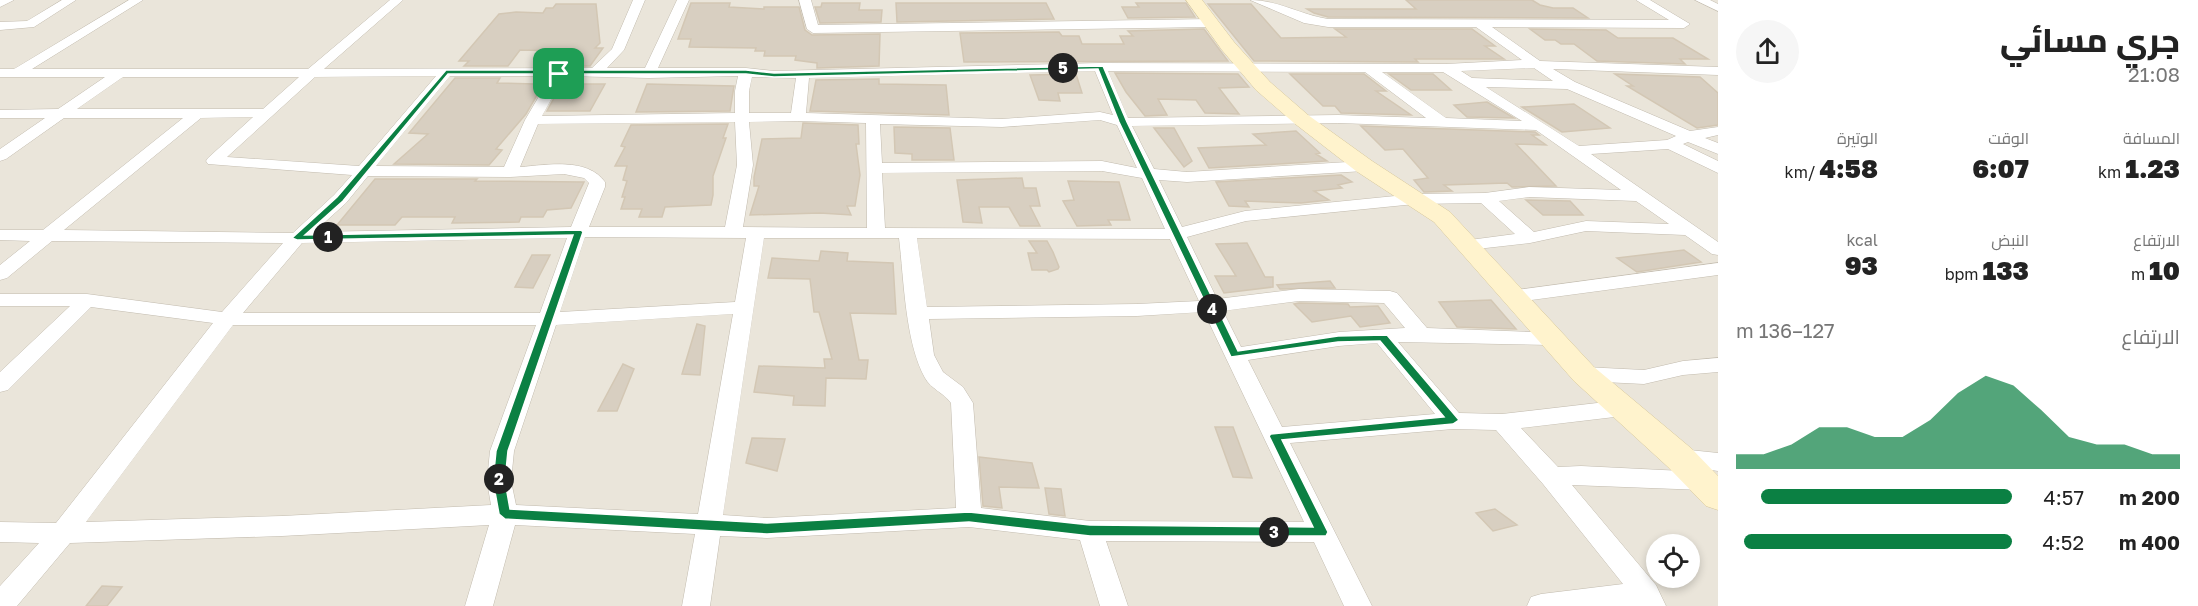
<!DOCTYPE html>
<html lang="ar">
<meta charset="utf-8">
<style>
body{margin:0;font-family:"Golos Text",Cairo,sans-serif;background:#f6f6f6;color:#222;direction:rtl;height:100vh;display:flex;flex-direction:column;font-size:22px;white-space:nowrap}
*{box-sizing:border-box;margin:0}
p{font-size:20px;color:#767676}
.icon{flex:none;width:33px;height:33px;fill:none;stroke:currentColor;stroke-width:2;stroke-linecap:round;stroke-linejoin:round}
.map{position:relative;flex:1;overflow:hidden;direction:ltr}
.panel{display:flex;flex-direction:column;background:#fff;width:480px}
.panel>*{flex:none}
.tools{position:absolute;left:1646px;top:534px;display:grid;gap:12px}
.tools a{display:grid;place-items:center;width:54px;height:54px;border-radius:50%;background:#fff;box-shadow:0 3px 9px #0003;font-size:30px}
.pin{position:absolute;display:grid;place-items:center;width:51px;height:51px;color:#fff;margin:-26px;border-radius:12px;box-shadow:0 3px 9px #0006}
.km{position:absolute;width:30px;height:30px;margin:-15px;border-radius:50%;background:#222;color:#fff;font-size:16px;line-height:30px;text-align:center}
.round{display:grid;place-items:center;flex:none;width:63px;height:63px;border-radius:32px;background:#f6f6f6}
.overview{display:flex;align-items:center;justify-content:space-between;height:102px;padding:0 18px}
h1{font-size:33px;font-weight:800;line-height:45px}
.metrics{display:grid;grid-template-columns:repeat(3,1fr);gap:9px;height:102px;padding:6px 18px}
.metrics div{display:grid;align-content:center}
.metrics b{font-size:26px;font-weight:800}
.metrics small{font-size:16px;font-weight:400}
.metrics p{font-size:16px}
.chart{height:168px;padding:12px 18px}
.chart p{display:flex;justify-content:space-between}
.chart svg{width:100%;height:108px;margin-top:6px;fill:#0b8043;opacity:.7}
ul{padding:0 18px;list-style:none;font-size:20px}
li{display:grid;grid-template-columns:96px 72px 1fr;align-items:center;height:45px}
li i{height:15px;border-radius:8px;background:#0b8043}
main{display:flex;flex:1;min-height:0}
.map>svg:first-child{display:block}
.residential{fill:#eae5da;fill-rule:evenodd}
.building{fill:#d8cfc1;stroke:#d3c7b4;stroke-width:1.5}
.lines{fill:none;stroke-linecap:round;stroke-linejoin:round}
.street-casing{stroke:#c2bbae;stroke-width:1}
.secondary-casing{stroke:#d6c79b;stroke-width:1}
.street{fill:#fff;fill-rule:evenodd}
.secondary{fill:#fff3cd;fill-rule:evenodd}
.route{fill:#0b8043;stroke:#fff;stroke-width:1.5;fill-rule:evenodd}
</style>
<main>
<section class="panel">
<div class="overview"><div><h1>جري مسائي</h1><p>21:08</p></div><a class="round"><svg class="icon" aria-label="share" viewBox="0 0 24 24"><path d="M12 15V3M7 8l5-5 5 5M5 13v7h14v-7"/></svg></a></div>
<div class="metrics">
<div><p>المسافة</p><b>1.23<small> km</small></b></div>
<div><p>الوقت</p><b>6:07</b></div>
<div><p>الوتيرة</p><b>4:58<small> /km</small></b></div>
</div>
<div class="metrics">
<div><p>الارتفاع</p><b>10<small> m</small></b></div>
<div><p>النبض</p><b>133<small> bpm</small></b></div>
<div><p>kcal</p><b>93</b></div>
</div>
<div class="chart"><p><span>الارتفاع</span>127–136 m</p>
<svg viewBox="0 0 160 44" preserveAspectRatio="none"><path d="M0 44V38L10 38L20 34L30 27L40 27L50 31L60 31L70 24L80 13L90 6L100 10L110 20L120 31L130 34L140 34L150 38L160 38V44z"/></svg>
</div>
<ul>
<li><b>200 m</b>4:57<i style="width:91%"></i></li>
<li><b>400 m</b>4:52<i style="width:97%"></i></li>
</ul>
</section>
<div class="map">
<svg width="1718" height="606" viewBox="0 0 1718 606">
<rect width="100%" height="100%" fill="#f6f3ec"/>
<path class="residential" d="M0,0H1718V606H0ZM1656,544H1689V578H1656Z"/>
<path class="building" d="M1406,0H1532L1540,5L1553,8H1573L1588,18L1328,17L1314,13L1307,9H1416Z
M691,3H730L729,7L764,9V7H799L805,30L812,35L880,34L879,66L817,68V63L795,60L796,56H764L765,51H755L756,48L689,47L691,39H678Z
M822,3H860L859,10H882L881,22L820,23L815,7H821Z
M896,3H1046L1054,19L897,22Z
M1136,3H1186L1195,17L1128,18L1122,7H1139Z
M556,4H596L600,43L595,48H603L590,66H549L561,51L520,50L508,66H464L469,61H459L499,14L516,12L543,13L546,8H553Z
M1208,4H1251L1281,38L1346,37L1335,29H1472L1495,46H1485L1504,59H1415L1418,62L1254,61Z
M1204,29L1228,61L964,62L960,33L1059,32L1062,36H1079L1082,44H1124L1120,36H1133L1128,31Z
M1530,29L1606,30L1618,38H1673L1708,59H1680L1685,64L1597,61L1574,44H1561L1555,40H1545Z
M1115,73L1238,74L1249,87L1219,88L1239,114L1205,113L1196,100L1158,99L1167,115L1145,116L1126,92Z
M1076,74L1082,93H1058L1060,101L1039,100L1030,75Z
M1290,74H1364L1386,91H1376L1411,115L1341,113L1335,106H1323Z
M1389,74H1433L1451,90H1411Z
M1615,74L1700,77L1718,93V125L1697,128L1627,86H1633Z
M455,78H500L497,83L535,84L539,78H547L526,114L496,149L502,150L489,165L394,164L428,134L409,133Z
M565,78L581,79L577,84H605L590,111H547Z
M879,79V84L946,85L949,115L810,111L816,80Z
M647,84L734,86L730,111L636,112Z
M1487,102L1514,118L1467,117L1454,105Z
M1574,104L1610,128L1562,132L1522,107Z
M803,123L858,125L859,144H856L860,175L855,206H847L851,215L820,213L750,215L759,186H754V177L762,139L801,138Z
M728,124L723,138H726L713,176V195L711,205L665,207L662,217H639L642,209H621L625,197H622L627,181L623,180L627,166H615L625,147L621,146L631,125Z
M1361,126L1535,132L1539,135H1532L1546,145L1516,144L1556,186L1512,187L1507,183L1444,185L1452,191L1424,192L1414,180L1428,178L1403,149L1385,150Z
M894,127L950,128L954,160H912V154L895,153Z
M1154,128H1174L1192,161L1184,167Z
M1296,131L1320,153L1316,154L1327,161L1209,168L1198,148L1266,145L1253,134Z
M1341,175L1352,182L1338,185L1342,188L1314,191L1329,200L1301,203L1245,201L1249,207L1229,206L1216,182Z
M1022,178L1024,188H1036L1040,206H1030L1040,226H1020L1009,207H979L982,223L963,222L957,180Z
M375,179H477L475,181L584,182L571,208L547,210L543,217H521L519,222L452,223L455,217H402L395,225H337Z
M1068,181L1119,182L1130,220H1108L1111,225L1077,226L1063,201L1074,200Z
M1526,200L1570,201L1583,215H1543Z
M1029,241H1047L1053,252L1059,267L1058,269L1049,272L1047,270H1032L1028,253H1037Z
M1247,243L1265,277H1273V287L1224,293L1215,276H1236L1216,244Z
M1684,250L1701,262L1637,272L1617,258Z
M821,251L848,253L847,261L893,263L896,314L850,313L859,360H868L866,379L826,378L825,406L793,405L794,396L754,392L759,366L825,368L824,359H832L819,312H814L810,279L768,278L772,258L819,261Z
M532,255H550L533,288L515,287Z
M1330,281L1335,288L1280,289L1277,285Z
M1491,300L1516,329L1457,327L1439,302Z
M1299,303L1348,304L1350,307L1378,306L1390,323L1360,327L1351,316L1312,322L1294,304Z
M697,324L705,326L700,375L682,374Z
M623,364L634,369L617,411H598Z
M1215,427H1233L1252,478L1233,477Z
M752,438L785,439L777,471L746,463Z
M979,457L1032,463L1039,488L999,487L1002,508L983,506Z
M1045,488L1061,489L1065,516L1049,514Z
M1495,509L1517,525L1493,531L1476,513Z
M102,586L122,587L107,606H86Z"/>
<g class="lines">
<defs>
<path id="street" d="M0,0H14L0,7Z
M62,0H76L34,27L0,30V22L27,21Z
M129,0H143L32,69H308L390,0H403L324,69L592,68L612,49L633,0H645L624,50L607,68H645L677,0H689L658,68H746L774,71L1100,63L1446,64L1522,60L1476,27H1328L1304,23L1250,0C1278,0 1301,15 1328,19L1669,20L1636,0H1650L1690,24L1684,28L1492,27L1540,61L1718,67V75L1553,69L1575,82L1690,131L1718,127V135L1705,138L1718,143V154L1688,142L1683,144L1718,161V173L1668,149L1591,154L1718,242V255L1712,254L1685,235L1586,231L1530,243L1468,250L1462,249L1459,245L1462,241L1515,234L1481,203L1415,204L1246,221L1187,237L1217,299L1299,289L1390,291L1397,293L1427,328L1559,333L1562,338L1559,343L1552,345L1398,342L1459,413L1502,414L1623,400L1631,402L1634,408L1631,414L1623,416L1521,428L1558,467L1581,466L1703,472L1712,474L1715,481L1712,488L1703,490L1572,485L1656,585L1666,606H1527L1531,597L1541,594L1623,584L1543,484L1496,430L1453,429L1290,443L1372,606H1344L1314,542L1106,541L1128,606H1100L1080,540L969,527L767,538L720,536L710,606H682L695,534L515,525L493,606H465L489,525L282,536L70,543L17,606H0V586L39,543L0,542V522L56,523L213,323L91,307L8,390L0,392V372L70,306H0V294H87L222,312L283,243L52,241L7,278L0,280V265L30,241L0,240V230H43L183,118H64L6,159L0,161V149L45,118H0V110L58,109L105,77H0V69H14ZM1534,68L1553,81L1472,78L1461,71ZM1095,71L1113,115L1100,112L1002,119L806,113L809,78ZM1108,71L1365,72L1426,118L1338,115L1128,118ZM1382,72H1443L1522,121L1446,118ZM436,76L359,166L227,157L315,77ZM450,76H551L525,120L504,167L376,166ZM564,76L649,78L738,76L735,91V113L542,116ZM123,77H299L263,109H77ZM752,77L796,78L791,113H749V91ZM1486,87L1567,89L1676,136L1667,140L1579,146ZM253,117L208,158L206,161L208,164L352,175L334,195L293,233L64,230L201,118ZM1100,120L1117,125L1137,168L1102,161L882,163L880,124L1002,127ZM798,121L866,123L867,228L743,227L753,165L749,122ZM735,122L737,165L725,227H589L605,187V182C587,157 547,165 520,167L538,124ZM1338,123L1536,130L1621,190L1529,187L1485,193L1415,194L1245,211L1182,227L1159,180L1187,182L1364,171L1372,166L1364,161L1187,172L1154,169L1132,126ZM1102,171L1142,178L1165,229L885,228L882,173ZM564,174L584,178L589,183L571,227L314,232L346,203L368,176L510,177ZM1529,197L1636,201L1669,224L1586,221L1534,232L1499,201ZM585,237L746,238L735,302L560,312ZM567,238L540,313H243L302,243ZM764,238H899C904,280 905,342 925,378C931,389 944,393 951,403L956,508L767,518L723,515ZM917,238L1170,239L1199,301L1137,304L927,307ZM1299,301L1384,303L1405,328L1339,332L1241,347L1223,311ZM1204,312L1304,522L1090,521L981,508L973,403L963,387L943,372L934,355L929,319L1137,316ZM733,314L698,514L516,505L511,481L514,451L556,325ZM233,325H536L490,451L487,481L491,505L282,516L86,522ZM1377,343L1435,414L1282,427L1248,360L1339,346Z
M799,0H811L818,25L1211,19L1217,23L1211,27L813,33L807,29Z
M1695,0H1710L1718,4V11Z
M1718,263V275L1516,302L1509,300L1506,296L1509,292L1516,290Z
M1718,358V372L1683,375L1644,384L1584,381L1576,379L1573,374L1576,369L1584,367L1644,370L1683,361Z
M1680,449L1718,453V471L1672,464L1668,458L1672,452Z"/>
<path id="secondary" d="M1186,0H1202L1234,42L1270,82L1308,115L1372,161L1450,212L1594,367L1692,449L1718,476V510L1706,506L1668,467L1574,381L1434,222L1356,171L1294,123L1256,90L1222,50Z"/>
</defs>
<use href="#street" class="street-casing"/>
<use href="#secondary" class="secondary-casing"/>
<use href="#street" class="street"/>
<use href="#secondary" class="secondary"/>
</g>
<path class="route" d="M1103,66L1127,122L1238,351L1338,336L1387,335L1459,420L1453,424L1282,440L1328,532L1326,536H1090L969,522L767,534L505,519L499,514L493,481L496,451L573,235L297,240L292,238L337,197L446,70H746L774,73ZM1098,69L1119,122L1231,357L1338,342L1380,341L1444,417L1271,434L1269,436L1313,527L1090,525L969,512L767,523L510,509L505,481L508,451L583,232L581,230L305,235L343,201L448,74H746L774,77Z"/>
</svg>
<div class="tools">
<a><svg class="icon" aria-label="locate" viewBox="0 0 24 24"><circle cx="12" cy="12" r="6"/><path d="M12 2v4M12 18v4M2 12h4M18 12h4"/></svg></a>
</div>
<div class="pin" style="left:559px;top:74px;background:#1e9e55"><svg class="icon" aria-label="arrive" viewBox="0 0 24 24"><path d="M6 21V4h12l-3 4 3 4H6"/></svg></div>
<b class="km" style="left:328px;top:237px">1</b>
<b class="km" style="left:499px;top:479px">2</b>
<b class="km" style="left:1274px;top:532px">3</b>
<b class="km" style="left:1212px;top:309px">4</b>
<b class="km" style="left:1063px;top:68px">5</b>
</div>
</main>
